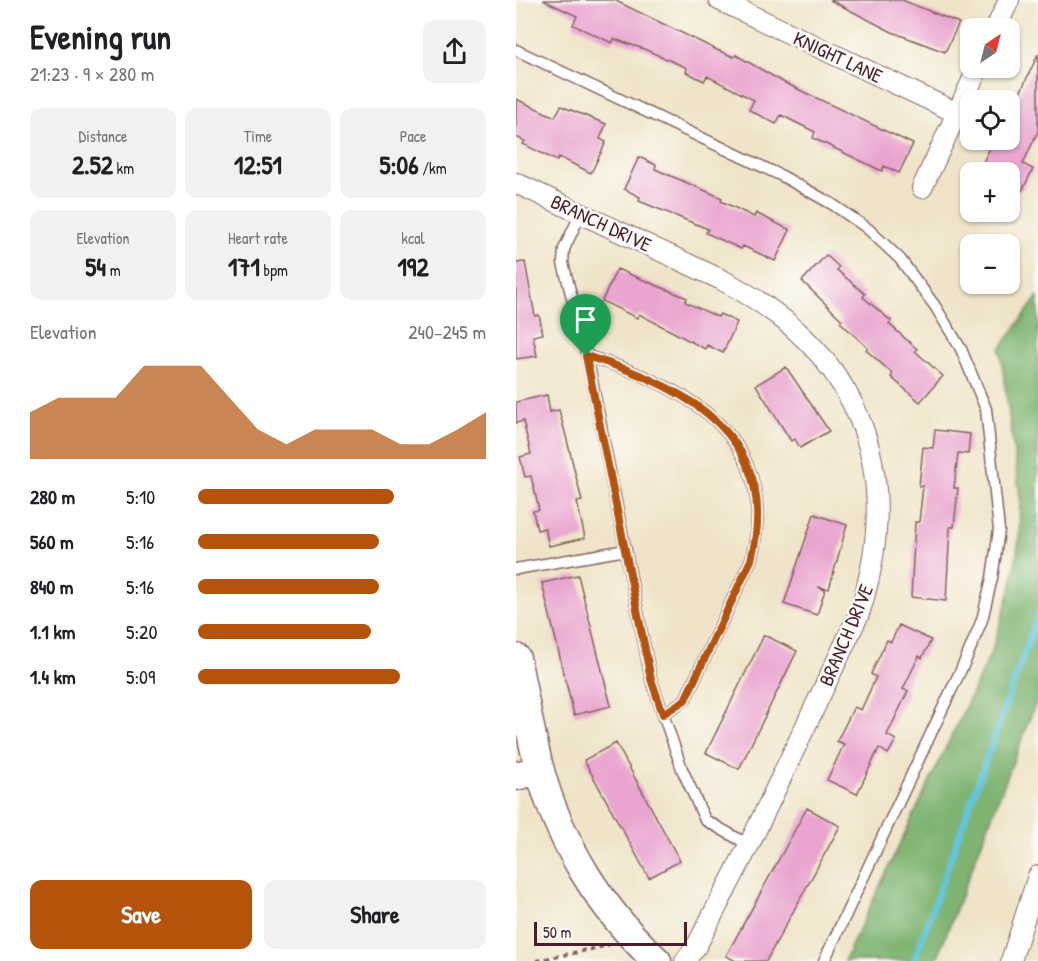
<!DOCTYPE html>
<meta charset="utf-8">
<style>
body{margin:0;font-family:"Patrick Hand",sans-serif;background:#f2f2f2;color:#202124;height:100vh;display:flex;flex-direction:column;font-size:22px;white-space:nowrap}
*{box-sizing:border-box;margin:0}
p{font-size:20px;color:#757577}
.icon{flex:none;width:33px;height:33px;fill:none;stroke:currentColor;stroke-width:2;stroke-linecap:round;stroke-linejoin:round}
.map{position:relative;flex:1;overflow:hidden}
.drawer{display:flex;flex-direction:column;background:#fff;width:516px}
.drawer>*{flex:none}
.needle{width:39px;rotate:35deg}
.tools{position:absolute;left:444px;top:18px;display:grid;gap:12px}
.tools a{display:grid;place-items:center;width:60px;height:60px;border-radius:12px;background:#fff;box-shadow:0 2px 4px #0004;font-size:30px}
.scale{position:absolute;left:18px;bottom:15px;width:153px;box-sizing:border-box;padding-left:6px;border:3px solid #4a1f2b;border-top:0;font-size:16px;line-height:21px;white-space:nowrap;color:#4a1f2b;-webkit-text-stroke:4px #fdfcf7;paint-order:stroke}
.pin{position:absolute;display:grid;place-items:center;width:51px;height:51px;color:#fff;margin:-62px -26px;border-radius:50% 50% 50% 0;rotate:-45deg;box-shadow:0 0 6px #0007}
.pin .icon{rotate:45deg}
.round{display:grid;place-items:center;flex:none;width:63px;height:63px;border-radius:12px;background:#f2f2f2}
.headline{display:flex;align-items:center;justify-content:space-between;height:102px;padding:0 30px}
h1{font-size:33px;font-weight:700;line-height:45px}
.metrics{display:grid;grid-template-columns:repeat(3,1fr);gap:9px;height:102px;padding:6px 30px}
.metrics div{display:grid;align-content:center;border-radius:12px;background:#f2f2f2;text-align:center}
.metrics b{font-size:26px;font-weight:700}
.metrics small{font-size:16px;font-weight:400}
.metrics p{font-size:16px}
.chart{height:168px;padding:12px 30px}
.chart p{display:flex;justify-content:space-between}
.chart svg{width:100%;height:108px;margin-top:6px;fill:#b45309;opacity:.7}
.action{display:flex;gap:12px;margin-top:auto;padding:12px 30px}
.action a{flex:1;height:69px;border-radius:12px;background:#b45309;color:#fff;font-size:24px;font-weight:700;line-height:69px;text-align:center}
.action a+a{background:#f2f2f2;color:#202124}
ul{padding:0 30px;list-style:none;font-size:20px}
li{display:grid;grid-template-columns:96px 72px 1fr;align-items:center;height:45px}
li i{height:15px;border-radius:8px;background:#b45309}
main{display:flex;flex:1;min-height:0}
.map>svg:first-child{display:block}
.forest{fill:#7eb36f;stroke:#64694d;stroke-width:1.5}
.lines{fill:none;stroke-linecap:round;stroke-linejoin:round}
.stream{stroke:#60c6dd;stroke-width:6}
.building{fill:#e9a4cf}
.lane-casing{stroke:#846462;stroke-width:13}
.street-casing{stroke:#846462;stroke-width:22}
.secondary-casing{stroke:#846462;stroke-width:31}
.path{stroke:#846462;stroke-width:4;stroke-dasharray:4.5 4.5;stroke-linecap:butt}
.lane{stroke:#fff;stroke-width:10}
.street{stroke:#fff;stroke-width:20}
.secondary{stroke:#fff;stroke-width:28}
.route-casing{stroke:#fff;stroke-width:12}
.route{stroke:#b45309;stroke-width:8}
.labels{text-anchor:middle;stroke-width:5;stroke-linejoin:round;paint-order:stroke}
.street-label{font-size:20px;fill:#4a1f2b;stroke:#fdfcf7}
</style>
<main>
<section class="drawer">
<div class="headline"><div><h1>Evening run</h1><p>21:23 · 9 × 280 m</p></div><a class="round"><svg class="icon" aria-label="share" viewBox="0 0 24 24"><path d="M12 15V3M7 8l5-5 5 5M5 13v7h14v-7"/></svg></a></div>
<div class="metrics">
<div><p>Distance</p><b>2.52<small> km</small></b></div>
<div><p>Time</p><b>12:51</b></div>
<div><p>Pace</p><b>5:06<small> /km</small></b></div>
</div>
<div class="metrics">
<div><p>Elevation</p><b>54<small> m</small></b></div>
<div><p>Heart rate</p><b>171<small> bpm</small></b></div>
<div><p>kcal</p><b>192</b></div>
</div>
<div class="chart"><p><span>Elevation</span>240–245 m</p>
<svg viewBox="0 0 160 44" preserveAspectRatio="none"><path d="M0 44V25L10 19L20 19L30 19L40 6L50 6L60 6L70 19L80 32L90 38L100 32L110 32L120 32L130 38L140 38L150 32L160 25V44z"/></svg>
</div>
<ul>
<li><b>280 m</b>5:10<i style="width:68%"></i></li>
<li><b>560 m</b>5:16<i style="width:63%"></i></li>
<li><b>840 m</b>5:16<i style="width:63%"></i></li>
<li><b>1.1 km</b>5:20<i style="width:60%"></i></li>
<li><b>1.4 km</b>5:09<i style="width:70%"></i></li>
</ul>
<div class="action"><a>Save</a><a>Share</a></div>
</section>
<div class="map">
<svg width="522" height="961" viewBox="0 0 522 961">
<rect width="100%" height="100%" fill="#fdfcf7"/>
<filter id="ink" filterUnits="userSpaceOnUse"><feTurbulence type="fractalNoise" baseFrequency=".0167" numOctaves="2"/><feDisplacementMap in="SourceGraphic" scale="12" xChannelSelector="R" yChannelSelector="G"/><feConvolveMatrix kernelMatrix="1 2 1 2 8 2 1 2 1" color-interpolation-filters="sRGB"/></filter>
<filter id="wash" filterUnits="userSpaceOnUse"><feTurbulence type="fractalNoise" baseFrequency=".008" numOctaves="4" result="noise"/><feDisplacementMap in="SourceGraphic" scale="24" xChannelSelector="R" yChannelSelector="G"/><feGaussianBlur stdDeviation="1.35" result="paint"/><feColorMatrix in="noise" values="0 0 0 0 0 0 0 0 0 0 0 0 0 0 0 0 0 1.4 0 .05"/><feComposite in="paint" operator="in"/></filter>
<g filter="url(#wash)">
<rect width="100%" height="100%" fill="#efe4c8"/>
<path class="forest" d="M522,296V697L420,961H328L476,651L496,584L503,539L504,497L484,349Z"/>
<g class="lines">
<path class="stream" d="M398,961L522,615"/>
</g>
<g id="blocks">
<path class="building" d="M27,0H98L201,50L218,57L220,55L267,82L397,144L383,173L368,166L366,171L297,138L299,132L265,115L260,124L233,110L238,100L191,76L188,81L170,72L171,68L128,49L98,39L96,43L57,25L61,16Z
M314,0H386L443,23L429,52L376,32Z
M522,54V131L507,164L517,169L506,191L494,185V172H462L478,140H494V102L499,104Z
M0,99L39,117L45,106L90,124L84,139L90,142L75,173L43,157L41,161L7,144L9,141L0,137Z
M123,157L140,165L139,169L206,198L205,201L238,217L240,213L274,230L259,261L227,246L225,249L190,233L192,229L123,201L124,197L108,189Z
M310,255L323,267L321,270L349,294L347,297L375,321L373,324L401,349L399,351L427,376L404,402L375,377L377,374L350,350L352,348L324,322L326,320L286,281Z
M9,262L19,316L23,315L27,334L17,336L21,356L0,359V263Z
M101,269L171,298L169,302L202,317L204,314L221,322L207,353L191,345L189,349L123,314L121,318L86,301Z
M270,367L313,431L284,448L279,439L275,441L240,385Z
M31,395L34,412L43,410L51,440L66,501L61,502L69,538L33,546L29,528L21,530L17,511L23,510L15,476L9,477L4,457L15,454L7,421L0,423V402Z
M419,430L454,434L452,454L442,453L438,488H442L438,527H434L430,601L395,597L399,522H403L407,486H403L407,447L417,448Z
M298,514L331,525L313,589L302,587L309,590L301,615L268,604Z
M62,575L95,706L58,715L26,583Z
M383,625L415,640L406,658L403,656L387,689L392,691L371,735L380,740L372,754L363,748L341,794L311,780L328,744L321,741L338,707L345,710L360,677L355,674L371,640L375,642Z
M248,635L281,651L223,769L190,753Z
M100,743L164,861L133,878L68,760Z
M291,808L324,826L250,961H220L210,956Z"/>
</g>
</g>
<g filter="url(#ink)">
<use href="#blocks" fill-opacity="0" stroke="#846462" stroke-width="1.5"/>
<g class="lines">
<defs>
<path id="lane" d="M0,50L266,176L316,204L351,228L384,259L419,306L445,349L470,409L483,530L476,578L466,620L450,659L308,961
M65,213L48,249L47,263L71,356L135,679L166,769L189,820L233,845
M71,356C171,386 267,438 235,560L169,700L147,714
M0,569L110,550"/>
<path id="street" d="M203,0L441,113
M480,28L493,0
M0,183L206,280C343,351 390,469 343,614L233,845L181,945L169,961
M406,188L462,68
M495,961L522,876"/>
<path id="secondary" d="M0,658C8,695 14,734 24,771C44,843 86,911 141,961
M0,776L24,770"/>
</defs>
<use href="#lane" class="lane-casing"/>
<use href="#street" class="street-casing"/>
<use href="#secondary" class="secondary-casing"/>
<path class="path" d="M21,961L93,945"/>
<use href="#lane" class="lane"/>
<use href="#street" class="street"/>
<use href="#secondary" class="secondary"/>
</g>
</g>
<g class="lines" filter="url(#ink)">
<defs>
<path id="route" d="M70,356C171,386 267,438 235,560L169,700L147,714L135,679Z"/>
</defs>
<use href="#route" class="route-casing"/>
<use href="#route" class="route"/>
</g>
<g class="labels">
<g class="street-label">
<text transform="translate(322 57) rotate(25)" y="7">KNIGHT LANE</text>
<text transform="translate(85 223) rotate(25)" y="7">BRANCH DRIVE</text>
<text transform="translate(330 635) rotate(-67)" y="7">BRANCH DRIVE</text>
</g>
</g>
</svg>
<div class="tools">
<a><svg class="needle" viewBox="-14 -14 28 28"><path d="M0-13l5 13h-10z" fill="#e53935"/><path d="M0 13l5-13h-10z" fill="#757577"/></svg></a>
<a><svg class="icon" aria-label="locate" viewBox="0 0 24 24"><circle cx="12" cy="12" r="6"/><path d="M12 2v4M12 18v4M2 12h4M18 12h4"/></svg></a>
<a>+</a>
<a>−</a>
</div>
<div class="scale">50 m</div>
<div class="pin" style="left:70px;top:356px;background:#1e9e55"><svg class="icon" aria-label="arrive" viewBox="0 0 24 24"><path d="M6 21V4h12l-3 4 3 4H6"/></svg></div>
</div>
</main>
